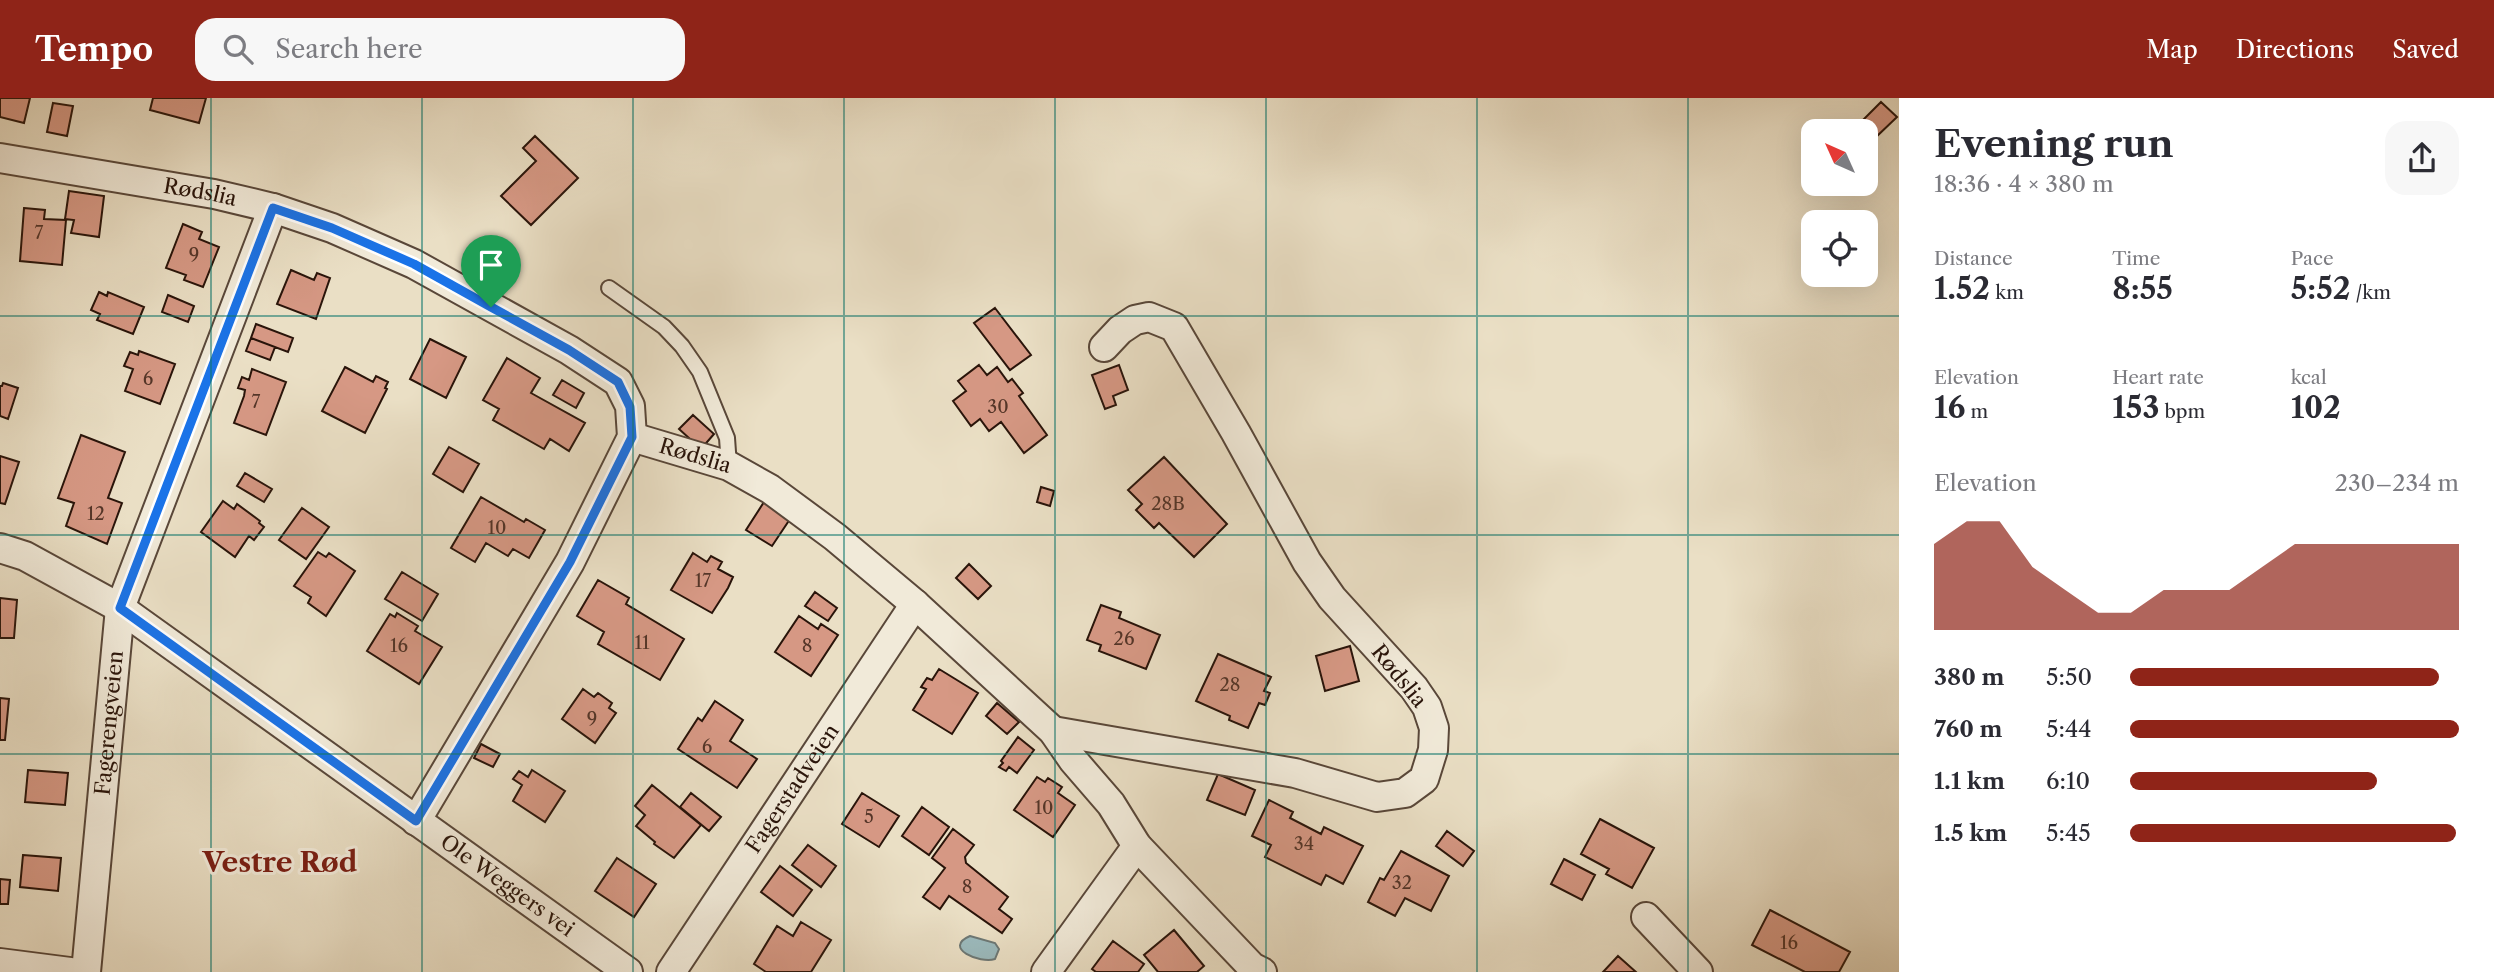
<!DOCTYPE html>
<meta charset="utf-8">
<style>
body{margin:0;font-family:"Libre Caslon Text",serif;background:#f7f7f7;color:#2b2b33;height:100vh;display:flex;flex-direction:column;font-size:26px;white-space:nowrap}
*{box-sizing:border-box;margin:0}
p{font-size:23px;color:#7c7c81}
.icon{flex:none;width:38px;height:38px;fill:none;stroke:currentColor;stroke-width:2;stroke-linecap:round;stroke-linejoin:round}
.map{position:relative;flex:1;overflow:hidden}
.details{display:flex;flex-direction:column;background:#fff;width:595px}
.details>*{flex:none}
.needle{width:46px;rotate:315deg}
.fabs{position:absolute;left:1801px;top:21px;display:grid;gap:14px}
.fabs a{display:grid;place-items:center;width:77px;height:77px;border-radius:14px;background:#fff;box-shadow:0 7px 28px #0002;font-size:35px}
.pin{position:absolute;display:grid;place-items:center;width:60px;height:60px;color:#fff;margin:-72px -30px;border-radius:50% 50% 50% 0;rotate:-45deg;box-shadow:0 0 7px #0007}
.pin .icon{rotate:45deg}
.round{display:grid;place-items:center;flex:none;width:74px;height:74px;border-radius:21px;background:#f7f7f7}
.headline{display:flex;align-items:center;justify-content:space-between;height:119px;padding:0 35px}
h1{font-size:38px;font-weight:700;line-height:52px}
.stats{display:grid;grid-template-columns:repeat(3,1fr);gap:10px;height:119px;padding:7px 35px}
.stats div{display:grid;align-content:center}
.stats b{font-size:30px;font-weight:700}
.stats small{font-size:19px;font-weight:400}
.stats p{font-size:19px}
.chart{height:196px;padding:14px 35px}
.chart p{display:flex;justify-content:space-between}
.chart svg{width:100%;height:126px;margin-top:7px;fill:#8f2418;opacity:.7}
ul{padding:0 35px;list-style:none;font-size:23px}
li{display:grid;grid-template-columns:112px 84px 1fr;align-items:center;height:52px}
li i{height:18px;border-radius:9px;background:#8f2418}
header{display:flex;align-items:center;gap:42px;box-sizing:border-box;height:98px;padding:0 35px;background:#8f2418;color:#fff}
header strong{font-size:33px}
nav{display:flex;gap:38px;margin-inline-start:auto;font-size:24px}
.search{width:490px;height:63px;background:#f7f7f7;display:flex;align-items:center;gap:18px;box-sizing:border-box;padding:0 24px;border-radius:21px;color:#7c7c81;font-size:26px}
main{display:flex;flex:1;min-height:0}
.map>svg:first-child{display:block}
.water{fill:#9bbabd;stroke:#6d7875;stroke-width:2}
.building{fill:#d69884;stroke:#29140a;stroke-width:2}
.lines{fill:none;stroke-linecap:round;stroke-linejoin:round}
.lane-casing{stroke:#594739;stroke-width:18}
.street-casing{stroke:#594739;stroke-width:32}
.lane{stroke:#f1ead9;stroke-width:14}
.street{stroke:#f1ead9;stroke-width:28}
.route-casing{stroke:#fff;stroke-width:14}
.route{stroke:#1a73e8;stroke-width:9}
.grid{fill:none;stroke:#0f766e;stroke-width:2;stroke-opacity:0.55}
.labels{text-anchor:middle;stroke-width:6;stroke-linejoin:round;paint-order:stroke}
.number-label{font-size:18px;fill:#543528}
.street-label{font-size:21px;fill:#29140a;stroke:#f1ead9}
.district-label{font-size:28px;font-weight:bold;fill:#7a1f14;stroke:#f1ead9}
</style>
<header>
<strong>Tempo</strong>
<div class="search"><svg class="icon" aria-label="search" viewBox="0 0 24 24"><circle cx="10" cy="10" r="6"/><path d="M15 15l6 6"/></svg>Search here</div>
<nav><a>Map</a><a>Directions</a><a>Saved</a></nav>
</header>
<main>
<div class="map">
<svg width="1899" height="874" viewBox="0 0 1899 874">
<rect width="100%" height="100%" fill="#eadfc5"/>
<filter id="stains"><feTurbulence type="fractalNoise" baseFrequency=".00286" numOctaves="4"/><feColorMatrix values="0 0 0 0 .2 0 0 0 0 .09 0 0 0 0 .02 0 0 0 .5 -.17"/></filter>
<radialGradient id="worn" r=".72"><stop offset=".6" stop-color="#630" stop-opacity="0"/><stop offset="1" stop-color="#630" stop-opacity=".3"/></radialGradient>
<path class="water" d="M970,838L995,845L999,851L995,861C980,866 942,850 970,838Z"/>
<path class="building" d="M0,0H30L24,25L0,19Z
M153,0H206L199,25L150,12Z
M1881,4L1897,19L1875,40L1860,25Z
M53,5L73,8L67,38L47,34Z
M535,38L578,80L531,127L501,98L536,63L523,50Z
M69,93L104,98L99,139L71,135L74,122L65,121Z
M24,110L45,112L44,121L66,122L62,167L20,163Z
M183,126L202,134L199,141L219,149L203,189L184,182L186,177L166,170Z
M291,172L314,182L317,175L330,180L316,221L277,206Z
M99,194L107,198L108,194L144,209L133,236L97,222L100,216L91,212Z
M168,197L194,208L188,224L162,214Z
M995,210L1031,257L1010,272L974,225Z
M256,226L293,240L288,254L251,240Z
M251,240L275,249L270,262L246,253Z
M430,241L466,259L446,300L410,281Z
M139,253L175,266L160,306L125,293L133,271L124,268L130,254L138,257Z
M507,260L540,280L531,295L585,325L569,353L550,341L544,351L493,322L499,311L483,302Z
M979,267L987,277L997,269L1008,284L1012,281L1023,295L1019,298L1047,337L1024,355L1001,324L989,333L980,321L971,328L953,303L966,293L958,283Z
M1119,267L1128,292L1113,298L1116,307L1105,311L1092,277Z
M345,269L373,284L376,278L388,284L385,290L387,291L365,335L322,313Z
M252,271L286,284L266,337L234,325L244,298L245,292L238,290L242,279L249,282Z
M562,282L584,295L576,310L553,297Z
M3,285L18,290L8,321L0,318V288H2Z
M693,317L714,336L701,351L679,331Z
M81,337L125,354L108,400L122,405L107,446L66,428L74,405L58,400Z
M449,349L479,366L463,394L433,376Z
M0,358L19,364L5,406L0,405Z
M1164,359L1227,426L1194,459L1159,425L1154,430L1136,412L1142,406L1128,392Z
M245,375L272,391L264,404L237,388Z
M1041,389L1054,393L1050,408L1037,404Z
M481,399L524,424L526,421L545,432L529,460L513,451L508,458L486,445L475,464L451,450Z
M223,403L234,411L237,406L260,423L259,425L264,429L254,442L249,438L235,459L201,434Z
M764,404L790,421L772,448L746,432Z
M302,410L329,429L306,461L279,442Z
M318,454L326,459L329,455L355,473L326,518L308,505L311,499L294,488Z
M693,455L707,464L711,458L722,464L718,471L733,479L728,490L712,515L671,492Z
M969,466L991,488L978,501L956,480Z
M402,474L438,496L422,523L385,501Z
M598,482L629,500L626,506L684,541L660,582L598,546L604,534L577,518Z
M815,494L837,510L828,523L805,508Z
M0,500L17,502L14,540H0Z
M1101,507L1121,514L1119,520L1160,537L1146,571L1099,553L1101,547L1087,542Z
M397,515L418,528L415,533L442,549L419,586L367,553L390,516L395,519Z
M799,518L818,531L821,526L838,537L811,578L775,554Z
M1350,548L1359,583L1325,593L1316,558Z
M1218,556L1271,579L1264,593L1270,595L1265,607L1259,605L1248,630L1229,622L1230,618L1196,603Z
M939,571L978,595L952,636L913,612L926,591L921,589L927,580L932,582Z
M583,591L594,599L598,595L612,605L609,610L616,615L595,645L562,621Z
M0,600L9,601L5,642H0Z
M715,603L743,622L730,643L757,661L737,690L678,651L698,620L702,623Z
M997,605L1019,624L1007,636L986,618Z
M1018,639L1034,652L1017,675L1009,669L1006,673L999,669L1003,665L1001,663Z
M481,646L500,656L493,669L474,660Z
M28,672L68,675L65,707L25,704Z
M532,672L565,693L545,724L513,703L522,687L513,681L519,673L528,679Z
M1218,676L1255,692L1245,717L1207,702Z
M1037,679L1045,684L1048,680L1062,689L1058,695L1075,707L1053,739L1014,712Z
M652,687L701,727L674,760L654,746L655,744L636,728L645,717L635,708Z
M691,695L721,719L709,733L680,709Z
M862,695L899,718L879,749L842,726Z
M1269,702L1293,714L1290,720L1321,736L1324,729L1363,748L1343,786L1326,777L1321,787L1265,759L1271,747L1252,738Z
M922,709L949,729L929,757L902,738Z
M1600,721L1654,750L1632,790L1606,776L1609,771L1581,756Z
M953,731L974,747L965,759L966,765L1008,799L999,811L1012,821L1002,835L949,798L940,811L923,799L945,770L932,760Z
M1447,733L1474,753L1463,768L1436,748Z
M808,747L836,768L821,789L792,767Z
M1401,753L1449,778L1431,813L1405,800L1395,818L1368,804L1380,780L1384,782Z
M23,757L61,760L58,793L20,789Z
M617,760L656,786L634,819L595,793Z
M1564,761L1595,777L1582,802L1551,786Z
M780,768L812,792L793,818L761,794Z
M0,781L10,782L8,806H0Z
M1770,812L1850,854L1839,874H1805L1752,847Z
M801,824L831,842L811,874H766L754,866L777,828L793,838Z
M1174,832L1204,868L1197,874H1158L1144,857Z
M1113,843L1144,866L1138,874H1096L1092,871Z
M1618,858L1636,874H1603Z"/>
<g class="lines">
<defs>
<path id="lane" d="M609,190L664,229L682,248L700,274L727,340L729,368"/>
<g id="street">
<path id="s1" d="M0,60L214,96L273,110L332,130L414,166L569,252L618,284L630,308L632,339L570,464L416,723"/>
<path id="s2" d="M632,339L729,368L770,391L835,439L915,506L1053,633L1073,662L1111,706L1137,748L1252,869L1262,874"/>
<path id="s3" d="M0,450L25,458L120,510L628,874"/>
<path d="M1053,633L1295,675L1377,699L1405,695L1424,681L1433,652L1434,630L1427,609L1414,590L1332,500L1307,464L1236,335L1174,229L1149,219L1135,222L1120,232L1104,249"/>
<path d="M1646,819L1698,874"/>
<path d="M0,865L70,874"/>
<path id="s4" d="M86,874L120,510L273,110"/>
<path id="s5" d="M671,874L915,506"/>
<path d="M1046,874L1137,748"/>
</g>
</defs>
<use href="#lane" class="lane-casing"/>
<use href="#street" class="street-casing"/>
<use href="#lane" class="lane"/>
<use href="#street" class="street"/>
</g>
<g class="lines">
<defs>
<path id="route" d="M273,110L332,130L414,166L491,209L569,252L618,284L630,309L632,339L570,464L416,723L120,510Z"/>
</defs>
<use href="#route" class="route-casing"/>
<use href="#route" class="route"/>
</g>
<path class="grid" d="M211,0V874M422,0V874M633,0V874M844,0V874M1055,0V874M1266,0V874M1477,0V874M1688,0V874M0,218H1899M0,437H1899M0,656H1899"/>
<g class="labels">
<g class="number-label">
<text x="39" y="141">7</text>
<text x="194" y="163">9</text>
<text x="148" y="287">6</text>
<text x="256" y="310">7</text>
<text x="998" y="315">30</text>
<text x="1168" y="412">28B</text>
<text x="96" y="422">12</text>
<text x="497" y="436">10</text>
<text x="703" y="489">17</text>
<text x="1124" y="547">26</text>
<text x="642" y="551">11</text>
<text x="399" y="554">16</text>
<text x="807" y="554">8</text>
<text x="1230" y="593">28</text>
<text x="592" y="627">9</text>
<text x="707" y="655">6</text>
<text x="1044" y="716">10</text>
<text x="869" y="725">5</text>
<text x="1304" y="752">34</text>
<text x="1402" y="791">32</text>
<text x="967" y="795">8</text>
<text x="1789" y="851">16</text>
</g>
<g class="street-label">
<text dy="7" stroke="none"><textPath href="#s1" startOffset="203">Rødslia</textPath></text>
<text dy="7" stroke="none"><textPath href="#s2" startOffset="66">Rødslia</textPath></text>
<text transform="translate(1399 578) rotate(51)" y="7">Rødslia</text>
<text dy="7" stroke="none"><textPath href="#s4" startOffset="250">Fagerengveien</textPath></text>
<text dy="7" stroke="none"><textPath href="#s5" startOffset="220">Fagerstadveien</textPath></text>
<text dy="7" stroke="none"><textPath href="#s3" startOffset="611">Ole Weggers vei</textPath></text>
</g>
<g class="district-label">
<text x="280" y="774">Vestre Rød</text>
</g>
</g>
<rect width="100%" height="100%" filter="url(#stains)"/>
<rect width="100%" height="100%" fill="url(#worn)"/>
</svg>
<div class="fabs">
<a><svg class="needle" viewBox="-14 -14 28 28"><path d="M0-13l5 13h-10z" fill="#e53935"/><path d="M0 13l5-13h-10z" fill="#7c7c81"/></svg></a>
<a><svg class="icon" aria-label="locate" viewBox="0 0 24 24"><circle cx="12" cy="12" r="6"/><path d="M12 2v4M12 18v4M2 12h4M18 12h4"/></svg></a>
</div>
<div class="pin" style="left:491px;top:209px;background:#1e9e55"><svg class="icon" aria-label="arrive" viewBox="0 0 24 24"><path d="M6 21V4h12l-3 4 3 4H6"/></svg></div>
</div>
<section class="details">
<div class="headline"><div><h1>Evening run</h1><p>18:36 · 4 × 380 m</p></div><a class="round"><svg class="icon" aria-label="share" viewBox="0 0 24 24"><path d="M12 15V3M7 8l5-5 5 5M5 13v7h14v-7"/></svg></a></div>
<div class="stats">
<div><p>Distance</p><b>1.52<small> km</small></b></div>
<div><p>Time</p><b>8:55</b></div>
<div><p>Pace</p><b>5:52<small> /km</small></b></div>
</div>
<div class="stats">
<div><p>Elevation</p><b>16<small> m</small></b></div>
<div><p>Heart rate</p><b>153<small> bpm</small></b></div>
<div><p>kcal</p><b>102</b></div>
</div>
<div class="chart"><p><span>Elevation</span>230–234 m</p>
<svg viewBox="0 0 160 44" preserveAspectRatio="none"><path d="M0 44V14L10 6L20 6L30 22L40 30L50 38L60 38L70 30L80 30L90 30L100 22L110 14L120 14L130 14L140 14L150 14L160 14V44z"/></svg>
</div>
<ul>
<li><b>380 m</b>5:50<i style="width:94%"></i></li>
<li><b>760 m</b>5:44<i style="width:100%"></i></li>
<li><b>1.1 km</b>6:10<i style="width:75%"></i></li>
<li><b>1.5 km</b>5:45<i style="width:99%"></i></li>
</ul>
</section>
</main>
